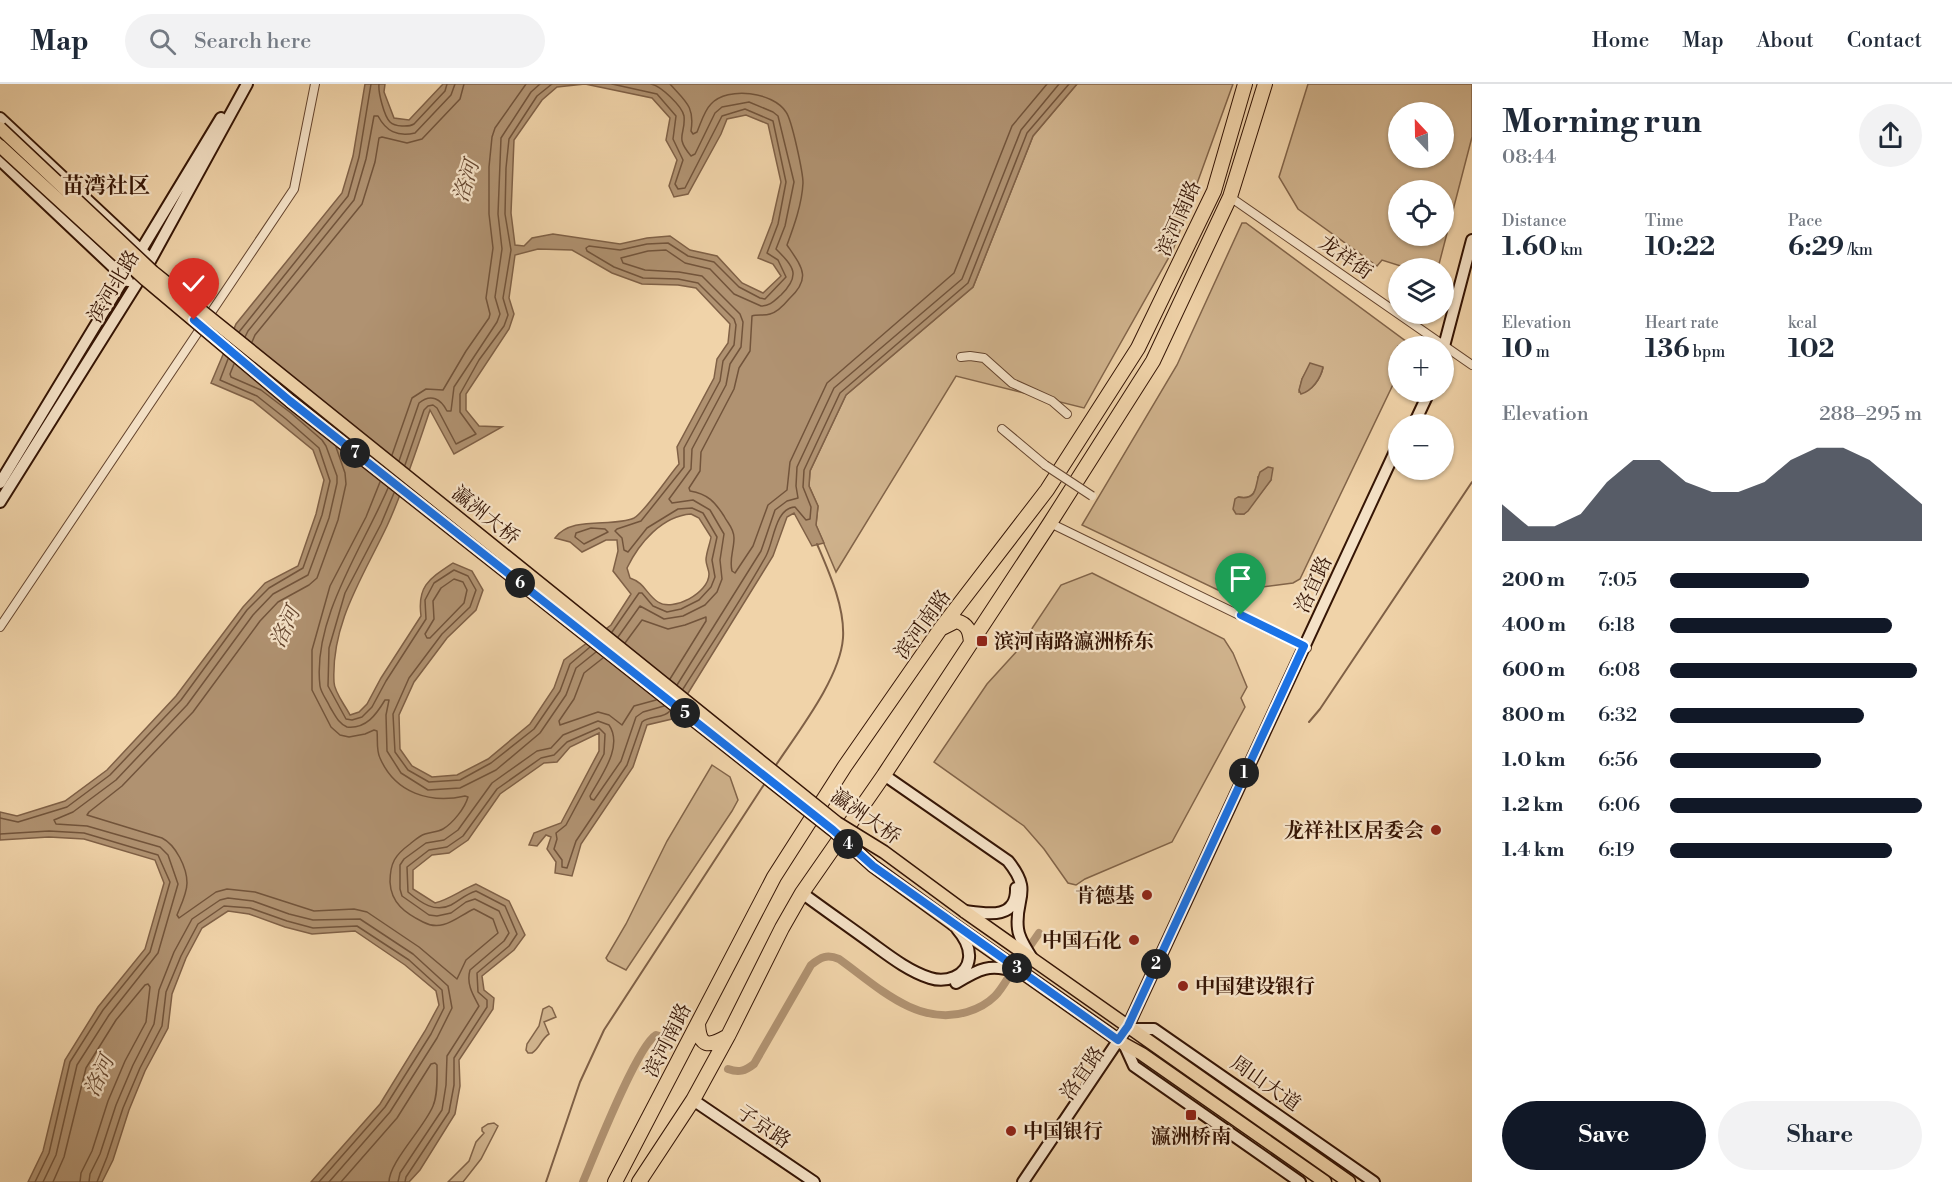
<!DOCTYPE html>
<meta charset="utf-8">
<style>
body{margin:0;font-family:"Libre Bodoni","Noto Serif SC",serif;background:#f2f2f3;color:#1f2937;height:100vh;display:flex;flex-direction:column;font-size:22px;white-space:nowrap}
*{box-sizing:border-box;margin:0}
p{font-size:20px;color:#747a83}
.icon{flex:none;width:33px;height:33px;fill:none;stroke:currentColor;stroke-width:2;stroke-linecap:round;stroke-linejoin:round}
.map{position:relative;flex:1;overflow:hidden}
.sheet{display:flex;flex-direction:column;background:#fff;width:480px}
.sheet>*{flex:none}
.needle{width:39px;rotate:338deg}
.tools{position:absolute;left:1388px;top:18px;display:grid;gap:12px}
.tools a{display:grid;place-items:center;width:66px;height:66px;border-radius:50%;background:#fff;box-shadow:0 2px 4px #0004;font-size:30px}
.pin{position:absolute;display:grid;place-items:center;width:51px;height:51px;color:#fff;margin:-62px -26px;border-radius:50% 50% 50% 0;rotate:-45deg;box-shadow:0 0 6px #0007}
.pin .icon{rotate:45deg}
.km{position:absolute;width:30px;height:30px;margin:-15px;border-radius:50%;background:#222;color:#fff;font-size:16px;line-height:30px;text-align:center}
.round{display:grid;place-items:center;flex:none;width:63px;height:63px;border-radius:32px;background:#f2f2f3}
.headline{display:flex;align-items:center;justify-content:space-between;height:102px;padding:0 30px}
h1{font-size:33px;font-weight:700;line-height:45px}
.metrics{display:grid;grid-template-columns:repeat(3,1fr);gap:9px;height:102px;padding:6px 30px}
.metrics div{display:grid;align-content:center}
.metrics b{font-size:26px;font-weight:700}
.metrics small{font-size:16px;font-weight:400}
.metrics p{font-size:16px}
.chart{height:168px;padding:12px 30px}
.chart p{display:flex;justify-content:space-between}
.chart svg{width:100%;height:108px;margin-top:6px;fill:#111827;opacity:.7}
.primary-button{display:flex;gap:12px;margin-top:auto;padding:12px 30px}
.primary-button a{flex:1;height:69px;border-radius:36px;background:#111827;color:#fff;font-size:24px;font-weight:700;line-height:69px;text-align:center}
.primary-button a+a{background:#f2f2f3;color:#1f2937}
ul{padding:0 30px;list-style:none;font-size:20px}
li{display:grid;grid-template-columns:96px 72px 1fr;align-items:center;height:45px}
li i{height:15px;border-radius:8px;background:#111827}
header{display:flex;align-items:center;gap:36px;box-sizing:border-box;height:84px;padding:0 30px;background:#fff;border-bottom:2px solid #e0e1e3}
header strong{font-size:28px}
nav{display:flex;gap:33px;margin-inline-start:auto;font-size:21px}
.search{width:420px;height:54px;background:#f2f2f3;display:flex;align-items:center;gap:15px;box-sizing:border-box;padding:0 21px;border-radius:33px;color:#747a83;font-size:22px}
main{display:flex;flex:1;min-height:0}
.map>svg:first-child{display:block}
.green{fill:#d0b38d;stroke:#826449;stroke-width:1.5;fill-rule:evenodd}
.water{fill:#b09271;stroke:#7f6046;stroke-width:1.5;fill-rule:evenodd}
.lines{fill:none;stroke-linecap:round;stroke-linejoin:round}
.shore{stroke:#72543b;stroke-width:1.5}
.stream{stroke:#7f6046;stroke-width:2}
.canal{stroke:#b09271;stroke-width:8}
.street-casing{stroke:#64442e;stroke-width:10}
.secondary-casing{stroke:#351505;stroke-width:14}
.primary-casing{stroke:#351505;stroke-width:15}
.highway-casing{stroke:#351505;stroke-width:16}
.street{stroke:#f5e2c7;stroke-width:8}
.secondary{stroke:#f5e2c7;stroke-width:10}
.primary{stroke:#f0d3a9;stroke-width:12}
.highway{stroke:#f0d3a9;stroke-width:14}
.street-bridge-casing{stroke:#64442e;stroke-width:10;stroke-linecap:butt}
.primary-bridge-casing{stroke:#351505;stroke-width:15;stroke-linecap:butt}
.street-bridge{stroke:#f5e2c7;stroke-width:8}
.primary-bridge{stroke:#f0d3a9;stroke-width:12}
.route-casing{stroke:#fff;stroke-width:12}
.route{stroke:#1a73e8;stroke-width:8}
.poi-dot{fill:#8f2418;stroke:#f5e2c7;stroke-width:2}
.labels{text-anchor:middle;stroke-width:4.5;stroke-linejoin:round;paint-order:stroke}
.street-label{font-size:20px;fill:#351505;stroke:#f5e2c7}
.poi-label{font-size:20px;font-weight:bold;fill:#351505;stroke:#f5e2c7;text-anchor:start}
.water-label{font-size:21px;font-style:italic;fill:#664730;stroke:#f5e2c7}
.quarter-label{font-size:22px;font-weight:bold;fill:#351505;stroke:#f5e2c7}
</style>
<header>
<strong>Map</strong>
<div class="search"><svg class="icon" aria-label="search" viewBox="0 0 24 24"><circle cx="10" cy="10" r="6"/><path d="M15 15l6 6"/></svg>Search here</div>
<nav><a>Home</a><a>Map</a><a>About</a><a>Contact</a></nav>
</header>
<main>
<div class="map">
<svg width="1472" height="1098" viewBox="0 0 1472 1098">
<rect width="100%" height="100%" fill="#f0d3a9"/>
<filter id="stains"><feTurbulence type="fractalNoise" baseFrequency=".00333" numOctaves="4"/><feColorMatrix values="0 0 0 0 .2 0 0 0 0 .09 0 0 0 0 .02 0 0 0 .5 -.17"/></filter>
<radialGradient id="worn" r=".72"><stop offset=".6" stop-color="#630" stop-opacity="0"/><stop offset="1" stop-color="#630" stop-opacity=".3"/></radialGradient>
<path class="green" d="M1077,0H1233L1173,166L1084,324L956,292L836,488L816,441L818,422L809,402L810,387L846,311L973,203L1033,52Z
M1308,0H1472V53L1438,184H1407L1382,176L1377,182L1298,125L1279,93ZM1443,28V74H1398V28ZM1443,106V152H1398V106Z
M1242,139H1246L1411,261L1398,262V290L1300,495L1293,499L1222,508L1082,441L1177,281ZM1310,281L1323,284C1320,295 1312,309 1299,308L1302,295ZM1258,393L1271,396L1244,430H1240L1239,413C1253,416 1258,405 1258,393Z
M1092,489L1224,555L1233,569L1247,603L1241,614L1245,623L1172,758L1085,795L1076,801L1068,799L1044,765L1024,742L934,678L987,600L1017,567L1061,501Z
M712,681L730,693L738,716L732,727L626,886L608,877L606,874L626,840L667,757Z
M549,922L552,924L556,933L544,938L549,950C541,955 540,964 532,969H528L526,966L527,960L539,942L543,925Z
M494,1039L498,1042L481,1075L463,1098H448L469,1077L476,1058L484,1049L482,1047V1044L488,1040Z"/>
<path class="water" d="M365,0H385L384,8L394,34L409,36L443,0H1077L1033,52L973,203L846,311L810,387L809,402L818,422L816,441L824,459L812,462L794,429L787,433L773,472L672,635L647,641L633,683L581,760L572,792L555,789L556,778L547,765L551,753L546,751L537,762L529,761L534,749L561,739L599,667V649L570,663L557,678L544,679L500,710L468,756L449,769L432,771L413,786V805L435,819C450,815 461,806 476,800L509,817L525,851L514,866L482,892L484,906L494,914L493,925L459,976L460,1002L455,1030L420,1086L409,1098H311L380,1020L425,947L439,921L436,907L405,881L355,847L312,850L285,843L249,830L228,827L202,844L186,874L172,910L168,944L145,987L129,1026L113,1076L102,1098H28L43,1067L65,976L98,923L145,865L164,799L155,776L84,755L49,753L0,756V728L17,732L65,717L107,686L176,612L243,523L265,499L298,482L316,430L324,396L313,366L253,317L211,299L236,240L342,109L353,72ZM585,0L652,14L670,34L666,56L677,76L669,102L674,113L688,110L721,50L727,35L746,31L768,40L781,98L772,138L758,174L773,180L781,192L763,209L742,199L717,172L690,166L670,152L647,154L620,160L553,150L532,154L524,162L515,161L511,129L514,56L542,16L557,3ZM538,165L572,166L612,189L642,200L678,201L696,204L730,240L728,259L717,275L714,294L677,363L679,380C670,390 644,429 634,434C612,444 572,431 555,454L570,458L582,468L606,456H617L618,467L613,487L631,510L611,541L564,576L554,604L530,640L488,675L457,691L432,693L412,682L400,665L399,631L414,598L447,554L476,526L483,506L472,487L453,479C429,495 417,502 421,532L381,594L367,620L359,628L350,631C345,621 334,608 334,598C331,539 363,493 387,442C404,405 417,365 430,326L454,370L502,343L479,342L466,326V310L509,245L514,230L509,214L515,171ZM691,430L699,434L711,453C710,460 706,469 706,476C706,481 709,486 709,490C709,509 673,528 658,518C646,510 645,499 630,494L627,484C639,459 662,432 691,430Z
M1310,279L1323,283C1321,294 1312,307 1301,310L1299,306L1302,295Z
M1268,383L1273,384L1271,396L1248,427L1244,430H1236L1233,425L1235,415L1238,413C1259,417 1254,402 1260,388Z"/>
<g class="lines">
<path class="shore" d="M379,0C378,8 384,32 390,38C395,43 409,43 414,40L445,7L447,0
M612,0L657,10L676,32L673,55L683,76L675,100L678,105L685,104L722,32L745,25L773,37L786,98L778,140L767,169L778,176L786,193L765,215L760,214L739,203L714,178L688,172L668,159L647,160L620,166L589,162L586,164L587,167L614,183L643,194L678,195L698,199L734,235L736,241L734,261L723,277L720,297L684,364V383L641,437L617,445L615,447L622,454L624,466L628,468L647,444L678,425L692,424L703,429L717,453L712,476L715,493L711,503L699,516L681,525L667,528L653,522L642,509H639L612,548
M670,0C685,17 695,22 691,47L693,50L697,48C701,39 704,27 711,20C728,2 773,8 786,28C792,36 803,89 803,99C802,120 794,142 787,161C802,183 812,194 789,215C784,221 778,228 770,230C764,232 757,230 752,232L750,267L739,284L734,305L701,368L700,387L689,404L690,407C708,410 715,418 724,432C728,440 734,444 734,454C734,466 729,475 732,487L735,489L753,462L768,421L787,406L790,378L827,299L954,189L1012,42L1047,0
M239,248L348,112L359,73L371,0
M245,253L248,247L354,116L366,75L374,32H378C386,47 397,53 415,49L451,11L455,0
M252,258L255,251L362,120L375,78L379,54L382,53L407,59L422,55L460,15L464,0
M336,363L345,389L346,400L338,436L317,494L309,501L278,518L260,537L193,628L122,702L89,728L87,731L162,754C176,761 187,784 187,799C187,809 181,821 177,831L179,834L216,808L227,805L255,808L314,827L354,825L367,828L419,863L457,895L466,876L498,849L493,835L474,825C458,832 443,849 423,838C405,829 391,819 390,798C390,779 395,771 410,760C415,756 419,752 425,750C431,748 438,748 443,745C453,739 465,724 468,713L465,712C430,720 395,709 380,674C376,666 378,655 377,647L374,646L365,650L349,653L340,651L331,643L312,606V566L330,502L366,433L380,398
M392,371L412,314L426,305L443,306L466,267L489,234L490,230L486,214L493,164L489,130V83L492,53L495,44L526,0
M399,377L419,319C431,309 441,315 447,327H451L454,303L497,238L500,230L495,213L502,165L498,130L501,54L531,8L540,0
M405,381L424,326L428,322L433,321L437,324L456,360L476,350L460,328V310L479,276L504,242L508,231L503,214L511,166L505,130L506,84L509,55L537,12L552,0
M388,404C363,463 312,535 320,602C321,609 327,616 330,623C335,631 338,639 347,643C366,645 376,631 385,616H389L386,631L387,667L401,689L428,706L460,704L496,686L540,649L566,611L576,584L596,568
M394,409L381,440L345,509L329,564L328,602L346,635L352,636L362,633L372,623L386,597L426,535L425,516L434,499L454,486L468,492L476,506L470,523L442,550L409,594L393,630L395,668L408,686L429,698L460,696L491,679L534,645L560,607L570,580L590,563
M591,444L605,445L608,448L584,460L575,453L576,449Z
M454,495L463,498L467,506L464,519L430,554H427L425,550L434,535L433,517L441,504Z
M618,553L640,522L664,535L683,532L705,521L717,508L722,495L720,476L724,450L710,426L693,416L672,419L669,415L691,385L692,365L726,301L730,280L741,263L743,238L740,230L702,192L679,188L645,186L623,179L621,174L648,167L666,166L685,179L710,185L734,210L761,222C770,222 774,217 781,211C801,191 794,183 776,165L785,142L794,98L778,32L773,28L749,18L722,23L715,29L695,70L691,72C674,52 686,51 684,32C682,22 661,2 651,0
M625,559L642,536L668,545L685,541L706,533V537L670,595
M603,574L584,589L574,615L559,637L560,641L598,628L609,631L622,641L634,622L656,616
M677,601L761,467L775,426L787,417L798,414L796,402L797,383L834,304L962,195L1021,46L1059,0
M683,605C711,561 741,517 766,472C774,457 775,424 795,423L806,436L810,435L811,423L803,403L804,386L840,309L968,199L1027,49L1069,0
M0,734L18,738L67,723L110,691L181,616L247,526L269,504L303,484L322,431L330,397L319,364L286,335L257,312L220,296L228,275
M0,750L49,747L84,749L158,771L170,798L150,868L103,926L70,978L49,1069L35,1098
M43,1098L56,1071L77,981L109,931L158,869L178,800L168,771L160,763L87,742L56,740L54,736L73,728L116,696L187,621L253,531L273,510L308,491L329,434L337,399V392L326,362L322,356L291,329L261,306L231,293L230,290L234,280
M53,1098L64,1073L86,984L116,936L145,901L148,900L150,903L146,938L125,977L108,1017L92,1067L81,1089L80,1098
M89,1098L90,1090L100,1070L116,1021L133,981L154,940L159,906L174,868L192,835L220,816L228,814L253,817L289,830L313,836L360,835L413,870L448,902L452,924L437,954L390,1028L329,1098
M97,1098L107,1073L123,1024L140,984L162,942L166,908L181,872L198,840L224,822L250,824L287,837L313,844L357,842L409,876L442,906L444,924L431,950L385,1023L319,1098
M341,1098L397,1034L431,980L435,979L437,981C437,994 438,1010 433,1022C424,1044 389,1078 389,1098
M398,1098L400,1089L442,1026L446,1001L447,972L479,922C473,911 466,900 470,886L504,857L509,849L499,827L475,815L466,818L451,829L437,832L429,831L402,812L400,805V781L404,775L426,759L444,756L458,746L492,699L537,667L551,664L563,651L598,637L609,641C624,663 600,693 590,712L591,715L594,716L621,677L636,633L643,628L664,622
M405,1098L406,1093L449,1028L454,1001V974L487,923V916L478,908L477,889L509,862L517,850L505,822L476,807C466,810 460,816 451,821C435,829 421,819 408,808L407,783L429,766L447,763L463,752L497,705L541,674L554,671L567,658L599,644L605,650L604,670L566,741L556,749L557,755L554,765L562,776V783L567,784L576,757L627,681L642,638C650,631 663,635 670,627"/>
<path class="stream" d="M1309,638L1320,625L1472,398
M774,684C797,649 840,595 843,554C845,523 829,488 817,460
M546,1098L580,998L604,946L765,699"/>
<path class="canal" d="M1030,862L1039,849
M728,985C739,989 745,987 754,980L811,881C821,873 827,870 839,875C877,902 917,943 967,928C977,925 987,920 995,912C1001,906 1006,897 1011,889
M583,1098C594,1072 637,962 656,951L667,954"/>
<defs>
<path id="street" d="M1230,113L1472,281
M961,273L970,272L984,274L1012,299L1052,317L1067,330
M1002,345L1045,381
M1050,439L1307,564
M0,543L294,105L315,0"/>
<path id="secondary" d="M0,34L146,171
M0,76L128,197
M1443,266L1472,156
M1414,340L1429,308
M0,399L221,34
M0,418L144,188L247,0
M884,691L1008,777C1034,809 1014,814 1018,845C1019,856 1028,867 1033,876
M802,809C825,826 848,842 870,858C888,871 908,887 930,894C945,899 967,893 969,874C970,863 964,853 957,845
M965,827C987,830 1017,836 1016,804
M956,899C979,885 990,879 1016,888
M1132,945H1154L1374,1098
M1124,960L1134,982L1300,1098
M693,1016L814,1098
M1023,1098L1128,942L1398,361"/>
<path id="primary" d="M964,827L1349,1098
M953,840L1124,960L1142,970L1325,1098"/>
<path id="highway" d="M942,544L956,537C968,540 970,547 971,559
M698,939C699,964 709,963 728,952
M615,1098L774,793L845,682L941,544L1047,406L1138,264L1214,107L1245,0
M639,1098L693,1016L728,952L782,844L802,809L884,691L1050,439L1153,277L1230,113L1265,0"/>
</defs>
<use href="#street" class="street-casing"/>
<use href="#secondary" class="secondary-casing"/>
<use href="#primary" class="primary-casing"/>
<use href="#highway" class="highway-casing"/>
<use href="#street" class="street"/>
<use href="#secondary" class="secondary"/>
<use href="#primary" class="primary"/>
<use href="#highway" class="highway"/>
<defs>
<path id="street-bridge" d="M1045,381L1092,412"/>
<path id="primary-bridge" d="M0,44L153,188L837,739L884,768L964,827
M0,62L146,196L290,317L833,746L873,782L953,840"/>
</defs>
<use href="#street-bridge" class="street-bridge-casing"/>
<use href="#primary-bridge" class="primary-bridge-casing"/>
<use href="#street-bridge" class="street-bridge"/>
<use href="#primary-bridge" class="primary-bridge"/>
</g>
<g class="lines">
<defs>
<path id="route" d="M194,236L290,317L833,746L873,782L1118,956L1128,942L1304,562L1241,531"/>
</defs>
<use href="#route" class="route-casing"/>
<use href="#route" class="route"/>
</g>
<g class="poi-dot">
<rect x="976" y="551" width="12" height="12" rx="3"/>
<circle cx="1436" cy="746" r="6"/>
<circle cx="1147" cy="811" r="6"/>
<circle cx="1134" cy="856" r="6"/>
<circle cx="1183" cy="902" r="6"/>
<rect x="1185" y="1025" width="12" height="12" rx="3"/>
<circle cx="1011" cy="1047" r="6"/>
</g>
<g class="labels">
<g class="street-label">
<text transform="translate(1178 134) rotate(-66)" y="7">滨河南路</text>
<text transform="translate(1346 173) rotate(35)" y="7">龙祥街</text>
<text transform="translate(113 202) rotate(-59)" y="7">滨河北路</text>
<text transform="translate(486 431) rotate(39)" y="7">瀛洲大桥</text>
<text transform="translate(1313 500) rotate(-65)" y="7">洛宜路</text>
<text transform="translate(922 540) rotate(-54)" y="7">滨河南路</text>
<text transform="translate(866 732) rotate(35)" y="7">瀛洲大桥</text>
<text transform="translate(667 956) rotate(-63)" y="7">滨河南路</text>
<text transform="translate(1082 989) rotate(-55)" y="7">洛宜路</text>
<text transform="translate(1266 999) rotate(35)" y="7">周山大道</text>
<text transform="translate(764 1042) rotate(34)" y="7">子京路</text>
</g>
<g class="poi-label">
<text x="994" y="564">滨河南路瀛洲桥东</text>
<text x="1424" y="753" text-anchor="end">龙祥社区居委会</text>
<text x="1135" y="818" text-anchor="end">肯德基</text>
<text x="1122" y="863" text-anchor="end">中国石化</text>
<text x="1195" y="909">中国建设银行</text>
<text x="1023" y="1054">中国银行</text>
<text x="1191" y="1059" text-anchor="middle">瀛洲桥南</text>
</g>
<g class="water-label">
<text transform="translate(466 97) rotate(-73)" y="7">洛河</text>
<text transform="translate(285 543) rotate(-65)" y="7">洛河</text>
<text transform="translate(99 992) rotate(-66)" y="7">洛河</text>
</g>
<g class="quarter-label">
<text x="106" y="109">苗湾社区</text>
</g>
</g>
<rect width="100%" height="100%" filter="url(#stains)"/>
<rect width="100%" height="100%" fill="url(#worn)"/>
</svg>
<div class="tools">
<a><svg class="needle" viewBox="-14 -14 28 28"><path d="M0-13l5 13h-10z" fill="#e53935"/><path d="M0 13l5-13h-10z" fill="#747a83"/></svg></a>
<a><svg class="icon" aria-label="locate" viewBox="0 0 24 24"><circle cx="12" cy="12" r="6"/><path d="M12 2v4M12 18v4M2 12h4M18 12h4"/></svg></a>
<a><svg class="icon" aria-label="layers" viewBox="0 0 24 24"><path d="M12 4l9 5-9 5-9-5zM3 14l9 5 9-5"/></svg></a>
<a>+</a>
<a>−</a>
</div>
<div class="pin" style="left:1241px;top:531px;background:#1e9e55"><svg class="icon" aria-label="arrive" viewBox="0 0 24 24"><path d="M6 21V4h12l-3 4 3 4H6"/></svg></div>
<div class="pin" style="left:194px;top:236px;background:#d93025"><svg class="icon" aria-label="check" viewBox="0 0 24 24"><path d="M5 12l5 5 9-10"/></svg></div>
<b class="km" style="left:1244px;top:689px">1</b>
<b class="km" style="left:1156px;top:880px">2</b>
<b class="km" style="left:1017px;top:884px">3</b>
<b class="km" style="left:848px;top:760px">4</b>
<b class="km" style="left:685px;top:629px">5</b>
<b class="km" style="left:520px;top:499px">6</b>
<b class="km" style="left:355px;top:369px">7</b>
</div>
<section class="sheet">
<div class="headline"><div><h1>Morning run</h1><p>08:44</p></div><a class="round"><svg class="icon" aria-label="share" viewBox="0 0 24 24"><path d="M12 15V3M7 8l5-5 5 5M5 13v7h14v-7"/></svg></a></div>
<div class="metrics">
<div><p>Distance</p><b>1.60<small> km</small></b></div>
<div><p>Time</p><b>10:22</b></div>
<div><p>Pace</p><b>6:29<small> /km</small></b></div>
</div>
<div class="metrics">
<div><p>Elevation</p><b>10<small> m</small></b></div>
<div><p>Heart rate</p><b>136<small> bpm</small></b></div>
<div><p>kcal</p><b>102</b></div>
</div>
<div class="chart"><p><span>Elevation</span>288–295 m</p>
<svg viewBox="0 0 160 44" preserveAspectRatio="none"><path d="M0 44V29L10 38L20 38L30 33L40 20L50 11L60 11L70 20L80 24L90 24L100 20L110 11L120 6L130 6L140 11L150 20L160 29V44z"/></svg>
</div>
<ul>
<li><b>200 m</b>7:05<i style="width:55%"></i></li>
<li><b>400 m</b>6:18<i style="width:88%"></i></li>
<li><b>600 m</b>6:08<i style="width:98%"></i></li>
<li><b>800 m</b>6:32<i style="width:77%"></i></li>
<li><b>1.0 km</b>6:56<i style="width:60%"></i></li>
<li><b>1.2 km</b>6:06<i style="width:100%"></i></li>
<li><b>1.4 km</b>6:19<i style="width:88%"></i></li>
</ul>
<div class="primary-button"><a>Save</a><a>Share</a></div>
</section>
</main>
